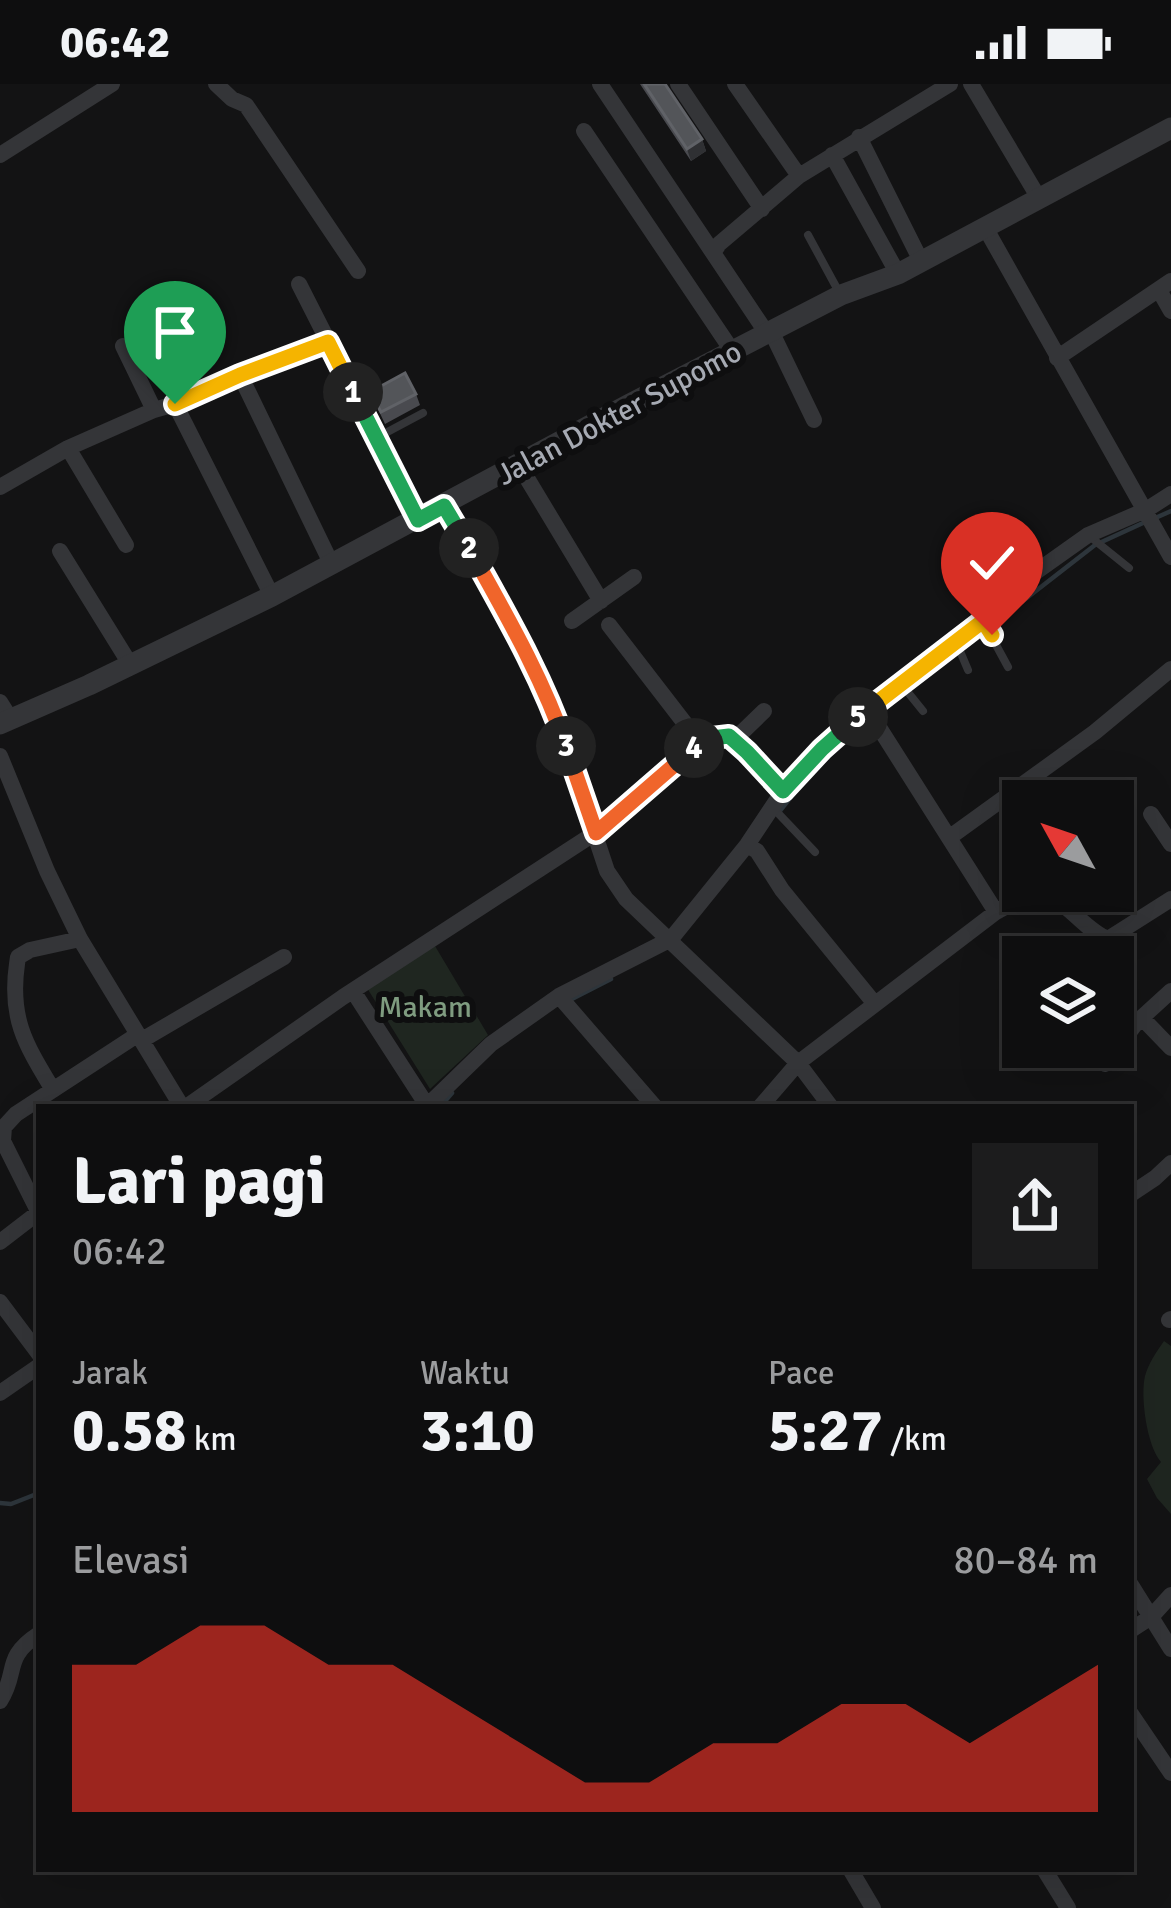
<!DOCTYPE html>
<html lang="id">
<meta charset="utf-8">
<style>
body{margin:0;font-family:Signika,sans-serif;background:#1c1c1d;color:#f1f3f6;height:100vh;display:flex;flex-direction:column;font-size:45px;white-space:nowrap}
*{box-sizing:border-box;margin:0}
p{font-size:39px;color:#9b9c9e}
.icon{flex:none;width:66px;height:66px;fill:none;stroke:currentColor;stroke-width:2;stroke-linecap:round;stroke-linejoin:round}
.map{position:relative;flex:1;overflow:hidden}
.drawer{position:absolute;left:36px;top:1020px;width:1098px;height:768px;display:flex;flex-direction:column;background:#0e0e0f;border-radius:0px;box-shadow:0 12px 48px #0002,0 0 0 3px #2e2e2f}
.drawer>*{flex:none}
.needle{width:78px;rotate:310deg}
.buttons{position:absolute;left:1002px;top:696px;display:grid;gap:24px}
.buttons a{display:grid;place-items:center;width:132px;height:132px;border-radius:0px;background:#0e0e0f;box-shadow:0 12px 48px #0002,0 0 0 3px #2e2e2f;font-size:60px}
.pin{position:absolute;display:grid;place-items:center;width:102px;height:102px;color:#fff;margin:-123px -51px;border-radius:50% 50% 50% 0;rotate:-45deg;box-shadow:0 0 12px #0007}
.pin .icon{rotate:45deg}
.km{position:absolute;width:60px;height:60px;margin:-30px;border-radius:50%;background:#222;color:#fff;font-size:33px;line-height:60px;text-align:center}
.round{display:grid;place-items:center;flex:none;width:126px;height:126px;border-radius:0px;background:#1c1c1d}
.overview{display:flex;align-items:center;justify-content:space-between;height:204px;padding:0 36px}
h1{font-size:66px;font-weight:700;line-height:90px}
.figures{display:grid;grid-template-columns:repeat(3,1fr);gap:18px;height:204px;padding:12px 36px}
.figures div{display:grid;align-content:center}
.figures b{font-size:60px;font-weight:700}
.figures small{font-size:33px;font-weight:400}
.figures p{font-size:33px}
.chart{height:336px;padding:24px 36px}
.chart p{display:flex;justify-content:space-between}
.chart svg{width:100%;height:216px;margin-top:12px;fill:#d93025;opacity:.7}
.status{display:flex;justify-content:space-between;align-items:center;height:84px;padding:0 60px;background:#0e0e0f;direction:ltr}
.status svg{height:33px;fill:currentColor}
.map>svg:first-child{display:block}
.green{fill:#1f2620}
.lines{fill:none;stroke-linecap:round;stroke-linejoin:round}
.stream{stroke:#2d353b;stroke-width:4.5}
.service{stroke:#343538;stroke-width:8}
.minor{stroke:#343538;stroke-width:16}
.tertiary{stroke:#343538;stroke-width:21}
.wall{fill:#494a4f}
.shaded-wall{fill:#2f3033}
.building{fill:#535559;stroke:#606267;stroke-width:3}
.split-1-casing{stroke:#fff;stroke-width:24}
.split-2-casing{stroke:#fff;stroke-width:24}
.split-3-casing{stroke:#fff;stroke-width:24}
.split-4-casing{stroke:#fff;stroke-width:24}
.split-5-casing{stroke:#fff;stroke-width:24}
.split-6-casing{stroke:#fff;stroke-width:24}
.split-1{stroke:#f5b400;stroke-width:15}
.split-2{stroke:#22a559;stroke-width:15}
.split-3{stroke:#f0652b;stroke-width:15}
.split-4{stroke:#f0652b;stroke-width:15}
.split-5{stroke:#22a559;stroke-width:15}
.split-6{stroke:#f5b400;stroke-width:15}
.labels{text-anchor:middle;stroke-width:12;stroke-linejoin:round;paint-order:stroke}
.street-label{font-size:30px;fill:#a6aab3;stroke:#0e0e0f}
.park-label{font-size:30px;fill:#7f9c80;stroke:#0e0e0f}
</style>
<div class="status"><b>06:42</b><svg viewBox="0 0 49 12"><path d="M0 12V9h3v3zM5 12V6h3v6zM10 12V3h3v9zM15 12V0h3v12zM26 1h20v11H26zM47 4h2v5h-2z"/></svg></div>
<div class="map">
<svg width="1171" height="1824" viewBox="0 0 1171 1824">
<rect width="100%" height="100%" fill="#131314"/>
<path class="green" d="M435,862L488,951L430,1005L367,904Z
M1164,1257L1171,1262V1430L1157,1414L1147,1395L1161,1378C1147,1362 1140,1313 1145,1292C1148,1280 1157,1267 1164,1257Z"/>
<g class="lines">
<path class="stream" d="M1153,435L1171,427
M961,565L1095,461L1143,439
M876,631L905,609
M779,728L810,689L866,638
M568,917L611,895
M440,1023L452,1009
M0,1419L11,1420L39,1409"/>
<path class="service" d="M808,151L840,210
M378,353L423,329
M1088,451L1129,484
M983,537L1008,583
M957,560L968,586
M902,601L923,627
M775,726L815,768"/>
<path class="minor" d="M216,0L232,15L246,21L358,187
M600,0L768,251
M678,0L762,125
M735,0L799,92
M971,0L1040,116
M584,47L733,268
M859,53L921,177
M0,71L112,0
M832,71L898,190
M986,145L1171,473
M713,169L719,160L799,92L950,0
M299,200L419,436
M1159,206L1171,227
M772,249L814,336
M123,262L154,326
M1057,274L1171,197
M240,291L332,481
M175,320L272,512
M68,364L126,461
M519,381L601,517
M0,403L68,364L154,326L175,320L240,291L328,258
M444,422L518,550L554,628L607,787L626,815L798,979L831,1023
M60,467L130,580
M572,537L634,493
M0,618L10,634
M868,626L996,828
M734,656L764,627
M700,659L720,652L734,656L783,707
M0,672L47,787L80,855L182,1023
M1151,730L1171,760
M950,753L1095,648L1171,585
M747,761L757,767L782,806L875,920
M353,907L428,1023
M559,912L655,1023
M1142,934L1171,964
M142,956L284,873
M1105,980L1137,938L1171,907
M53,1006C26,961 9,935 17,880L18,873L30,866L80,855
M186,1023L343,913L595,749L700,659L609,541
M426,1023L491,960L559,912L671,855L747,761L783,707L800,686L845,643L983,537L1033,490L1088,451L1146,426L1171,410
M760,1023L798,979L996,828C1007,822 1020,813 1032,810C1058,803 1083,847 1108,855L1171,815
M1131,1110L1155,1094L1171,1079
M39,1129L3,1057L4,1043L16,1030L137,951
M0,1158L39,1128
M0,1218L39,1270
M1169,1236L1171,1235
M0,1309L39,1282
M1131,1501L1171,1565
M1131,1546L1151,1533L1171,1511
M0,1617C19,1588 2,1574 39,1550
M1131,1630L1171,1689
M850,1785L873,1824
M1044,1785L1068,1824"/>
<path class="tertiary" d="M0,640L89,601L272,512L628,321L841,211L898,190L1171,44"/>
</g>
<path class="wall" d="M640,0H665L702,55L706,67L691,77Z
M370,308L416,310L420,321L385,340Z"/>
<path class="shaded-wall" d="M702,55L706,67L691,77L687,65Z"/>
<path class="building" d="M644,0H665L702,55L687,65Z
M405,289L416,310L381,328L370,308Z"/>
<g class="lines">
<defs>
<path id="split-1" d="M175,320L240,291L328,258L353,308"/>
<path id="split-2" d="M353,308L418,436L444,422L469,464"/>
<path id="split-3" d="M469,464C505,529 542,592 566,662"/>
<path id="split-4" d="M566,662L596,749L694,664"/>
<path id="split-5" d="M694,664L712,654L729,652L747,668L783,707L822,665L858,633"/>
<path id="split-6" d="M858,633L983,537L992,551"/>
</defs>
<use href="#split-1" class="split-1-casing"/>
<use href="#split-2" class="split-2-casing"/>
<use href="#split-3" class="split-3-casing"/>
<use href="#split-4" class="split-4-casing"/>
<use href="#split-5" class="split-5-casing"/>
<use href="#split-6" class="split-6-casing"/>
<use href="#split-1" class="split-1"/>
<use href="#split-2" class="split-2"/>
<use href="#split-3" class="split-3"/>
<use href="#split-4" class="split-4"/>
<use href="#split-5" class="split-5"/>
<use href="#split-6" class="split-6"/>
</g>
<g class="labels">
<g class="street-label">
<text transform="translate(619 329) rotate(-28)" y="10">Jalan Dokter Supomo</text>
</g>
<g class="park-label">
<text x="425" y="933">Makam</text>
</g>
</g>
</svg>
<div class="buttons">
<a><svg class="needle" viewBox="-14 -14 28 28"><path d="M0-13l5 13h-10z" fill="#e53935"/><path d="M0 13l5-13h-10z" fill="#9b9c9e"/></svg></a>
<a><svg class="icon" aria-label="layers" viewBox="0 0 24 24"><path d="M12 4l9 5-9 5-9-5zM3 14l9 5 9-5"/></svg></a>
</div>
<div class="pin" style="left:175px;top:320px;background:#1e9e55"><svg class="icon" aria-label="arrive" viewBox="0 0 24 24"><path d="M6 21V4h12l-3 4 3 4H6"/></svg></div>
<div class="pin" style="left:992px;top:551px;background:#d93025"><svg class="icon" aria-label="check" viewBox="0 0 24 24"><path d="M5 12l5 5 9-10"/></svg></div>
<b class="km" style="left:353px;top:308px">1</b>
<b class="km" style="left:469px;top:464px">2</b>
<b class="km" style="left:566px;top:662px">3</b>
<b class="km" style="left:694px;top:664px">4</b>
<b class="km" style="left:858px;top:633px">5</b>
<section class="drawer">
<div class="overview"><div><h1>Lari pagi</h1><p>06:42</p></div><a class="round"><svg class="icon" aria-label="share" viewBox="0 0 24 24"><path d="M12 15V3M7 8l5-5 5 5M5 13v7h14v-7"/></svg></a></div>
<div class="figures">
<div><p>Jarak</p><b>0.58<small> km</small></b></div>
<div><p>Waktu</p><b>3:10</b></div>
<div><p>Pace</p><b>5:27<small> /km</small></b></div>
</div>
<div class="chart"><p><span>Elevasi</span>80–84 m</p>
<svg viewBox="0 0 160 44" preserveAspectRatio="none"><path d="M0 44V14L10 14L20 6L30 6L40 14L50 14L60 22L70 30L80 38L90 38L100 30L110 30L120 22L130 22L140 30L150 22L160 14V44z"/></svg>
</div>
</section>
</div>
